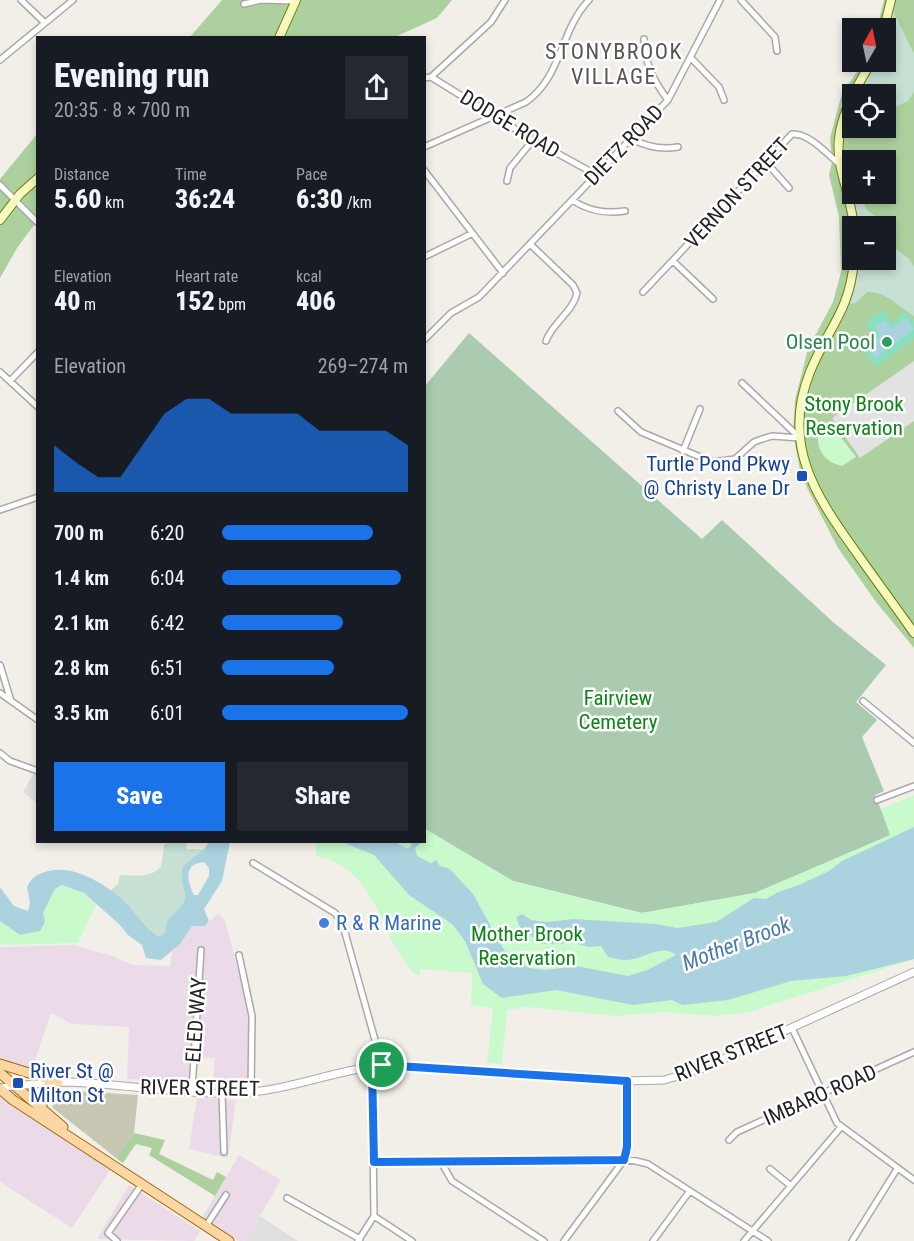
<!DOCTYPE html>
<meta charset="utf-8">
<style>
body{margin:0;font-family:"Roboto Condensed",sans-serif;background:#242831;color:#f1f3f6;height:100vh;display:flex;flex-direction:column;font-size:22px;white-space:nowrap}
*{box-sizing:border-box;margin:0}
p{font-size:20px;color:#9ea1a6}
.icon{flex:none;width:33px;height:33px;fill:none;stroke:currentColor;stroke-width:2;stroke-linecap:round;stroke-linejoin:round}
.map{position:relative;flex:1;overflow:hidden}
.details{position:absolute;left:36px;top:36px;width:390px;height:807px;display:flex;flex-direction:column;background:#171b24;border-radius:0px;box-shadow:0 3px 9px #0003}
.details>*{flex:none}
.needle{width:39px;rotate:9deg}
.buttons{position:absolute;left:842px;top:18px;display:grid;gap:12px}
.buttons a{display:grid;place-items:center;width:54px;height:54px;border-radius:0px;background:#171b24;box-shadow:0 3px 9px #0003;font-size:30px}
.pin{position:absolute;display:grid;place-items:center;width:51px;height:51px;color:#fff;margin:-26px;border:3px solid #fff;border-radius:50%;box-shadow:0 2px 6px #0007}
.round{display:grid;place-items:center;flex:none;width:63px;height:63px;border-radius:0px;background:#242831}
.overview{display:flex;align-items:center;justify-content:space-between;height:102px;padding:0 18px}
h1{font-size:33px;font-weight:800;line-height:45px}
.figures{display:grid;grid-template-columns:repeat(3,1fr);gap:9px;height:102px;padding:6px 18px}
.figures div{display:grid;align-content:center}
.figures b{font-size:26px;font-weight:800}
.figures small{font-size:16px;font-weight:400}
.figures p{font-size:16px}
.chart{height:168px;padding:12px 18px}
.chart p{display:flex;justify-content:space-between}
.chart svg{width:100%;height:108px;margin-top:6px;fill:#1a73e8;opacity:.7}
.primary-button{display:flex;gap:12px;margin-top:auto;padding:12px 18px}
.primary-button a{flex:1;height:69px;border-radius:0px;background:#1a73e8;color:#fff;font-size:24px;font-weight:800;line-height:69px;text-align:center}
.primary-button a+a{background:#242831;color:#f1f3f6}
ul{padding:0 18px;list-style:none;font-size:20px}
li{display:grid;grid-template-columns:96px 72px 1fr;align-items:center;height:45px}
li i{height:15px;border-radius:8px;background:#1a73e8}
.map>svg:first-child{display:block}
.residential{fill:#e0dfdf}
.industrial{fill:#ebdbe8}
.construction{fill:#c7c7b4}
.forest{fill:#add19e;fill-rule:evenodd}
.wetland{fill:#c6e0d4}
.cemetery{fill:#aacbaf}
.park{fill:#c8facc}
.pitch{fill:#88e0be}
.parking{fill:#e2e2e2}
.water{fill:#aad3df;fill-rule:evenodd}
.lines{fill:none;stroke-linecap:round;stroke-linejoin:round}
.minor-casing{stroke:#a9a9a9;stroke-width:8}
.tertiary-casing{stroke:#a9a9a9;stroke-width:9}
.secondary-casing{stroke:#707d05;stroke-width:10}
.primary-casing{stroke:#a06b00;stroke-width:11}
.minor{stroke:#fff;stroke-width:5}
.tertiary{stroke:#fff;stroke-width:7}
.secondary{stroke:#f7fabf;stroke-width:8}
.primary{stroke:#fcd6a4;stroke-width:9}
.route-casing{stroke:#fff;stroke-width:12}
.route{stroke:#1a73e8;stroke-width:8}
.leisure-dot{fill:#2e9e5b;stroke:#fff;stroke-width:2}
.transit-dot{fill:#1a4fb4;stroke:#fff;stroke-width:2}
.shop-dot{fill:#3f7fe0;stroke:#fff;stroke-width:2}
.labels{text-anchor:middle;stroke-width:5;stroke-linejoin:round;paint-order:stroke}
.street-label{font-size:21px;fill:#222;stroke:#fff}
.leisure-label{font-size:21px;fill:#27864d;stroke:#fff;text-anchor:end}
.park-label{font-size:21px;fill:#0c8416;stroke:#fff}
.transit-label{font-size:21px;fill:#164399;stroke:#fff;text-anchor:end}
.shop-label{font-size:21px;fill:#366cbe;stroke:#fff;text-anchor:start}
.neighbourhood-label{font-size:22px;letter-spacing:1.5px;fill:#555;stroke:#fff}
.water-label{font-size:22px;font-style:italic;fill:#4a7aab;stroke:#fff}
</style>
<div class="map">
<svg width="914" height="1241" viewBox="0 0 914 1241">
<rect width="100%" height="100%" fill="#f2efe9"/>
<path class="residential" d="M37,768V803L23,792Z
M260,1216L298,1241H245Z"/>
<path class="industrial" d="M218,913L225,920L250,1017L248,1084H213L215,1058L196,1057L195,1083L127,1079L129,1027L72,1024L51,1013L31,1072L0,1060V947L73,945L110,955L132,965L170,966L172,952L192,926H205Z
M0,1097L112,1167L72,1228L0,1182Z
M197,1098L236,1100L228,1158L189,1149Z
M239,1155L281,1180L245,1241H238L201,1219Z
M129,1185L200,1231L194,1241L97,1239Z"/>
<path class="construction" d="M58,1090L138,1095L134,1133L116,1158L53,1108L51,1095Z"/>
<path class="forest" d="M222,0H452L437,18L395,37L189,38Z
M884,0H914V648L876,602L838,548L808,490L800,470L793,434L795,400L808,349L833,302L841,272L839,217L829,175L832,162L830,138L842,93L864,62H885V28H877ZM852,94H885V128H852ZM852,160H885V194H852ZM852,226H885V260H852Z
M37,134V221L17,248L0,278V179Z
M134,1133L165,1140L159,1154L213,1180L217,1172L226,1177L215,1196L149,1155L152,1148L136,1144L123,1163L116,1158Z"/>
<path class="wetland" d="M892,9L914,54V92L908,101L885,112V94H852V112H843L841,105L851,85L869,77L877,62H885V28Z
M847,190L861,197L867,210L886,224L896,249L909,259L914,267V316C897,306 888,292 867,292L854,304L847,302L854,260H885V226H853Z
M169,842H187L186,849H204C171,878 190,866 186,900L176,914L167,920L165,932L160,937C140,926 128,904 110,891L118,884L120,875C135,876 150,878 161,867L164,845Z"/>
<path class="cemetery" d="M469,333L702,539L722,520L833,622L886,665L856,702L877,720L862,737L884,791L875,795L891,835L755,893L642,913L513,881L425,829V386Z"/>
<path class="park" d="M833,427L856,457L842,466C827,463 817,452 818,437Z
M914,795V959L749,1012L715,1016L665,1012L617,1016L527,1007L507,1010L502,1064L487,1063L493,1008L471,1006L472,973L420,969L419,977L416,975C378,938 380,869 316,856V842H424L425,829L513,881L642,913L755,893L890,835L881,809Z
M61,885L84,893L96,905L78,943L0,945V921L20,935L40,931L45,922L43,913L55,889Z"/>
<path class="pitch" d="M883,310L892,322L906,312L914,322V338L876,367L860,346L875,335L866,323Z"/>
<path class="parking" d="M914,361V421L860,458L832,418Z"/>
<path class="water" d="M906,317L914,329L875,358L866,347L881,336L875,327L885,320L891,328Z
M914,827V959L846,976L791,981L728,1000L682,1005L672,1000L633,1005L556,990L502,998L483,984L465,941L452,924L409,895L374,855L342,842H395L408,849L413,842H421L415,848L417,856L431,863L436,860L440,866L450,869L473,894L504,950L529,968L546,970L576,966L628,976L647,970L676,955C662,943 644,959 628,960C621,961 615,958 608,957L601,946L589,947L573,943L541,944L520,927L516,917L522,914L531,920L548,922L573,919L656,924L677,928L716,922L754,898L766,899L778,892L799,885L829,871L842,861Z
M209,842H230L222,881L204,909L209,921L205,926H192L180,944L161,960L146,958L142,945L128,935L119,924L84,893L62,885L55,889L43,913L45,922L40,931L20,935L0,921V887L14,906L28,911L30,902L27,887C32,877 37,874 48,871C75,864 109,886 127,904C138,916 146,930 160,937L165,932L167,920C200,893 177,895 183,866L204,849ZM204,862L209,868V876L198,895H194C187,881 183,864 204,862Z"/>
<g class="lines">
<defs>
<path id="minor" d="M21,0L45,23
M741,0L775,37L777,51
M244,4L261,0L296,1
M644,39C644,62 654,82 668,100
M691,58L719,87L724,100
M0,60L73,0
M431,77L491,22L505,0
M424,78L431,77L533,140L595,174
M632,139C647,147 661,150 678,147
M424,147L526,102C562,77 560,30 589,0
M765,161L789,188
M424,170L503,273
M507,181L510,168L533,140
M0,185L38,223
M572,200C589,211 605,214 625,211
M531,245L573,285L577,293C573,312 552,323 546,341
M424,257L471,234
M673,261L713,299
M643,292L792,134C809,133 826,153 838,163
M424,340L451,313L479,297L668,100L720,0
M0,372L38,407
M10,381L38,352
M742,383L799,437
M618,411L641,432L712,462L735,459L754,442L762,439L772,436L800,438
M683,451L700,409
M0,510L38,497
M0,665L11,701
M0,693L38,720
M863,701L914,743
M0,753L10,761L38,771
M877,800L914,786
M253,863L335,913L342,922L382,1065
M239,955L252,1016L251,1092
M792,1028L837,1123L914,1180
M192,1090L201,950
M222,1093L224,1152
M729,1140L737,1132L914,1052
M441,1162L452,1181L544,1241
M374,1163L603,1158L636,1161L648,1164L768,1241
M770,1169L791,1186
M287,1198L360,1239
M374,1216L412,1241
M206,1226L226,1195
M117,1241L108,1233L142,1184
M358,1241L374,1216L372,1066
M564,1241L624,1160L627,1147V1081
M653,1241L689,1192
M744,1241L841,1127
M852,1241L897,1169"/>
<path id="tertiary" d="M0,1088C23,1085 45,1082 68,1082C126,1084 184,1095 241,1093C293,1090 341,1067 393,1065L627,1081L664,1080L701,1069L914,972"/>
<path id="secondary" d="M884,28L891,0
M279,38L296,0
M853,94L871,62
M852,97C824,155 847,172 854,226
M0,220L20,194L38,178
M854,260C850,312 827,329 810,372C781,444 815,495 856,552C875,579 895,606 914,633"/>
<path id="primary" d="M0,1064L58,1082
M0,1073L63,1127
M0,1089L13,1100L229,1241
M42,1109V1095L50,1083"/>
</defs>
<use href="#minor" class="minor-casing"/>
<use href="#tertiary" class="tertiary-casing"/>
<use href="#secondary" class="secondary-casing"/>
<use href="#primary" class="primary-casing"/>
<use href="#minor" class="minor"/>
<use href="#tertiary" class="tertiary"/>
<use href="#secondary" class="secondary"/>
<use href="#primary" class="primary"/>
</g>
<g class="lines">
<defs>
<path id="route" d="M382,1065L627,1081V1147L624,1160L374,1162L372,1066Z"/>
</defs>
<use href="#route" class="route-casing"/>
<use href="#route" class="route"/>
</g>
<circle class="leisure-dot" cx="887" cy="342" r="6"/>
<g class="transit-dot">
<rect x="796" y="470" width="12" height="12" rx="3"/>
<rect x="12" y="1077" width="12" height="12" rx="3"/>
</g>
<circle class="shop-dot" cx="324" cy="923" r="6"/>
<g class="labels">
<g class="street-label">
<text transform="translate(510 124) rotate(31)" y="7">DODGE ROAD</text>
<text transform="translate(624 145) rotate(-46)" y="7">DIETZ ROAD</text>
<text transform="translate(737 193) rotate(-47)" y="7">VERNON STREET</text>
<text transform="translate(196 1020) rotate(-86)" y="7">ELED WAY</text>
<text transform="translate(731 1053) rotate(-22)" y="7">RIVER STREET</text>
<text transform="translate(200 1088) rotate(1)" y="7">RIVER STREET</text>
<text transform="translate(820 1095) rotate(-24)" y="7">IMBARO ROAD</text>
</g>
<g class="leisure-label">
<text x="875" y="349">Olsen Pool</text>
</g>
<g class="park-label">
<text x="854" y="411">Stony Brook<tspan x="854" dy="24">Reservation</tspan></text>
<text x="618" y="705">Fairview<tspan x="618" dy="24">Cemetery</tspan></text>
<text x="527" y="941">Mother Brook<tspan x="527" dy="24">Reservation</tspan></text>
</g>
<g class="transit-label">
<text x="790" y="471">Turtle Pond Pkwy<tspan x="790" dy="24">@ Christy Lane Dr</tspan></text>
<text x="30" y="1078" text-anchor="start">River St @<tspan x="30" dy="24">Milton St</tspan></text>
</g>
<g class="shop-label">
<text x="336" y="930">R &amp; R Marine</text>
</g>
<g class="neighbourhood-label">
<text x="614" y="59">STONYBROOK<tspan x="614" dy="25">VILLAGE</tspan></text>
</g>
<g class="water-label">
<text transform="translate(736 943) rotate(-21)" y="8">Mother Brook</text>
</g>
</g>
</svg>
<div class="buttons">
<a><svg class="needle" viewBox="-14 -14 28 28"><path d="M0-13l5 13h-10z" fill="#e53935"/><path d="M0 13l5-13h-10z" fill="#9ea1a6"/></svg></a>
<a><svg class="icon" aria-label="locate" viewBox="0 0 24 24"><circle cx="12" cy="12" r="6"/><path d="M12 2v4M12 18v4M2 12h4M18 12h4"/></svg></a>
<a>+</a>
<a>−</a>
</div>
<div class="pin" style="left:382px;top:1065px;background:#1e9e55"><svg class="icon" aria-label="arrive" viewBox="0 0 24 24"><path d="M6 21V4h12l-3 4 3 4H6"/></svg></div>
<section class="details">
<div class="overview"><div><h1>Evening run</h1><p>20:35 · 8 × 700 m</p></div><a class="round"><svg class="icon" aria-label="share" viewBox="0 0 24 24"><path d="M12 15V3M7 8l5-5 5 5M5 13v7h14v-7"/></svg></a></div>
<div class="figures">
<div><p>Distance</p><b>5.60<small> km</small></b></div>
<div><p>Time</p><b>36:24</b></div>
<div><p>Pace</p><b>6:30<small> /km</small></b></div>
</div>
<div class="figures">
<div><p>Elevation</p><b>40<small> m</small></b></div>
<div><p>Heart rate</p><b>152<small> bpm</small></b></div>
<div><p>kcal</p><b>406</b></div>
</div>
<div class="chart"><p><span>Elevation</span>269–274 m</p>
<svg viewBox="0 0 160 44" preserveAspectRatio="none"><path d="M0 44V25L10 32L20 38L30 38L40 25L50 12L60 6L70 6L80 12L90 12L100 12L110 12L120 19L130 19L140 19L150 19L160 25V44z"/></svg>
</div>
<ul>
<li><b>700 m</b>6:20<i style="width:81%"></i></li>
<li><b>1.4 km</b>6:04<i style="width:96%"></i></li>
<li><b>2.1 km</b>6:42<i style="width:65%"></i></li>
<li><b>2.8 km</b>6:51<i style="width:60%"></i></li>
<li><b>3.5 km</b>6:01<i style="width:100%"></i></li>
</ul>
<div class="primary-button"><a>Save</a><a>Share</a></div>
</section>
</div>
